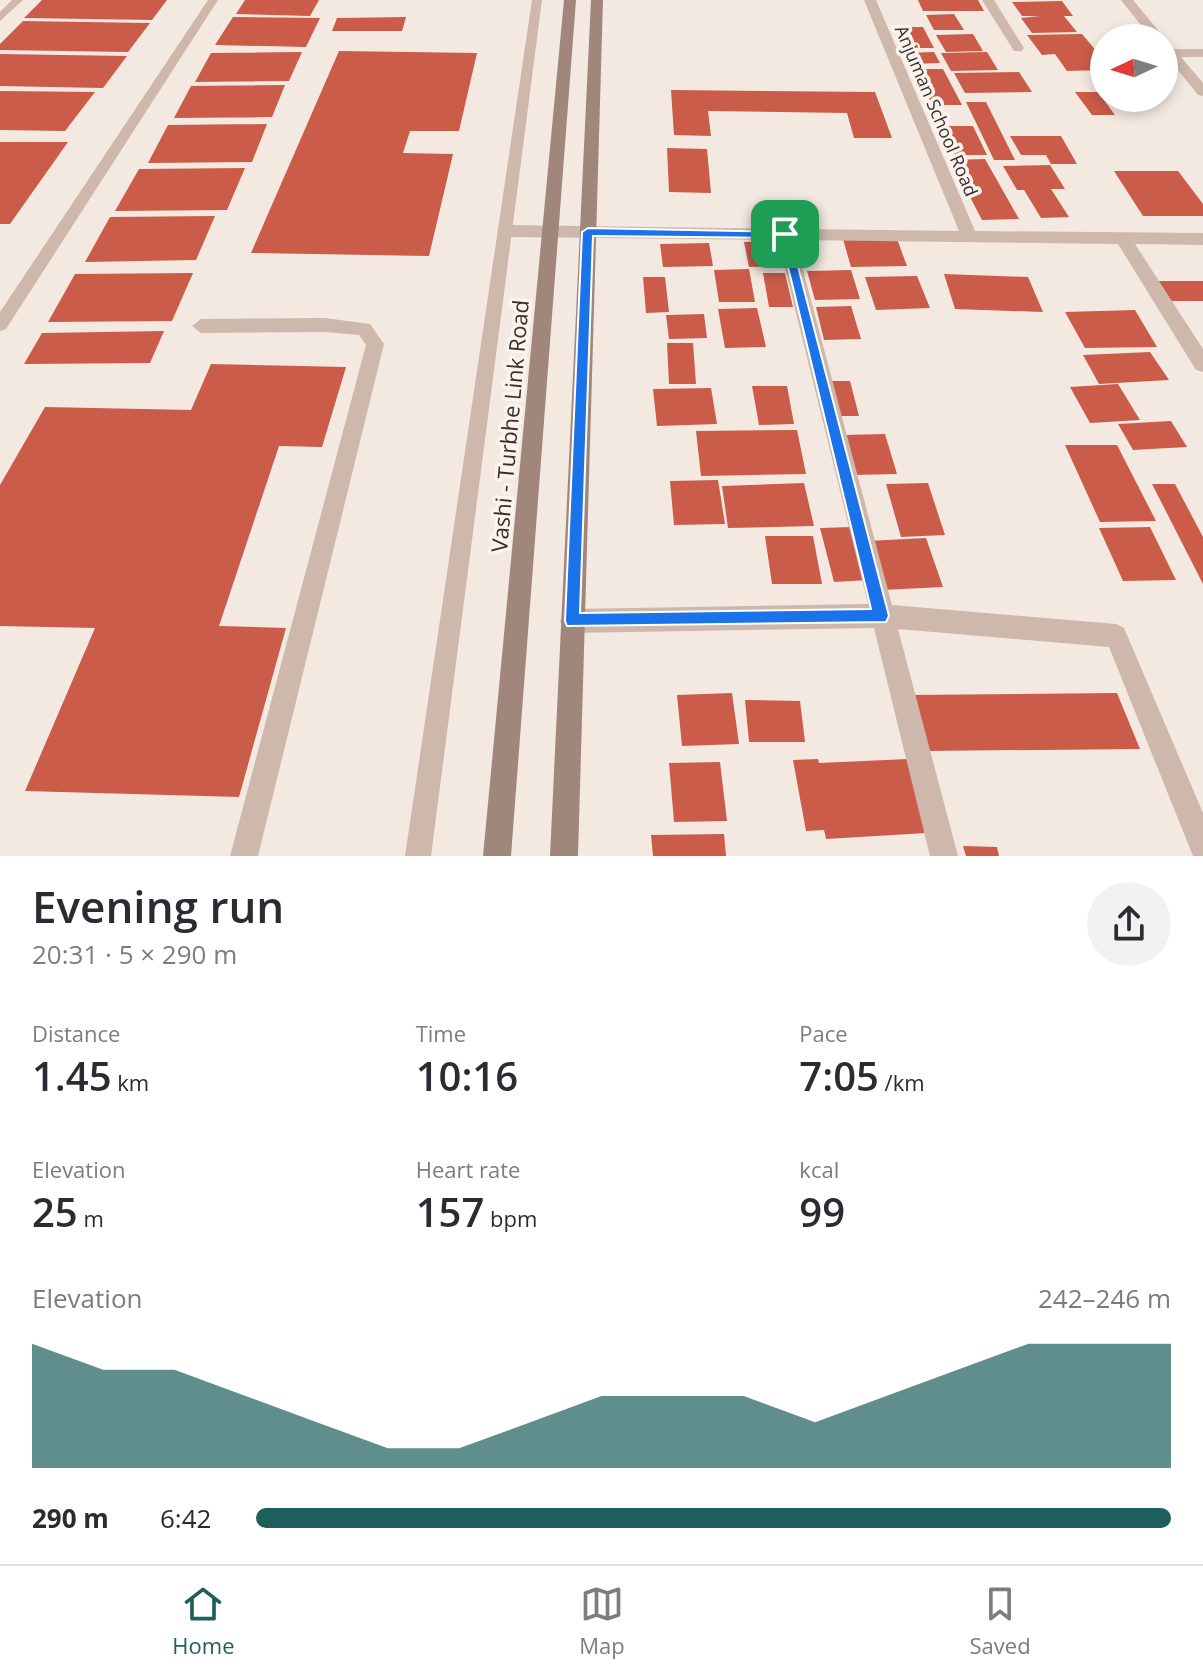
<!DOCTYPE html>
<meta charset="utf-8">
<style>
body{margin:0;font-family:"Open Sans",sans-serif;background:#f2f2f3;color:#2b2b33;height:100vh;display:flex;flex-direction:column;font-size:30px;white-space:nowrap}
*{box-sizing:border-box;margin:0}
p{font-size:26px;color:#7c7c81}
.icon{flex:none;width:44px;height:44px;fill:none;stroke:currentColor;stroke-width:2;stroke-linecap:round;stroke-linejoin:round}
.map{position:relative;height:856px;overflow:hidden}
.panel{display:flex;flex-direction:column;background:#fff;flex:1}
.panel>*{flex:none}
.needle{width:52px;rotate:266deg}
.tools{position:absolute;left:1090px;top:24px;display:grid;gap:16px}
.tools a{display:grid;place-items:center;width:88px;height:88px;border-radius:50%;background:#fff;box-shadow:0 4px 12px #0003;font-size:40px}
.pin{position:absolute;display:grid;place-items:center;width:68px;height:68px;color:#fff;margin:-34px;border-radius:16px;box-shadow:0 4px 12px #0006}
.round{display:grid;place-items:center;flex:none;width:84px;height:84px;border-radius:42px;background:#f2f2f3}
.overview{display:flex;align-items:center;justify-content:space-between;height:136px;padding:0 32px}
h1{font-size:44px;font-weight:600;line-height:60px}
.figures{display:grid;grid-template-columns:repeat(3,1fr);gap:12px;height:136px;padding:8px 32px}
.figures div{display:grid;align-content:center}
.figures b{font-size:40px;font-weight:600}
.figures small{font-size:22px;font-weight:400}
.figures p{font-size:22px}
.chart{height:224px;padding:16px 32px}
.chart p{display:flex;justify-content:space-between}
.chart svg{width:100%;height:144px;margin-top:8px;fill:#1e5f5d;opacity:.7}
ul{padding:0 32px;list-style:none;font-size:26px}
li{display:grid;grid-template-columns:128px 96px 1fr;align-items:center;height:60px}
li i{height:20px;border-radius:10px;background:#1e5f5d}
.tab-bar{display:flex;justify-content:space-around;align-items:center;height:112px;border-top:2px solid #e1e1e2;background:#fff;font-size:22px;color:#7c7c81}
.tab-bar a{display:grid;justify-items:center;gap:4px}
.tab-bar .current{color:#1e5f5d}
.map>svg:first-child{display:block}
.building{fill:#ca5c49}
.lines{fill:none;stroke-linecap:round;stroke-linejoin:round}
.service{fill:#cdb8ab;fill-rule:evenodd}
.minor{fill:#cdb8ab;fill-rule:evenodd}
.secondary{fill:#a1867c;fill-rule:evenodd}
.route{fill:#1a73e8;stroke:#fff;stroke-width:2;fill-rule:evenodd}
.labels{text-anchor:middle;stroke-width:7;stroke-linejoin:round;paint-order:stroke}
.far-street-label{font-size:18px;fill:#3b2e2b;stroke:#fbf4ee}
.street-label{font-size:22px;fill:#3b2e2b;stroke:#fbf4ee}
</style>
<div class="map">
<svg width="1203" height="856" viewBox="0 0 1203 856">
<rect width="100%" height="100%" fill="#f4e9e1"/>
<path class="building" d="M42,0H167L152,20L24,18Z
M245,0H319L310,16L236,14Z
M918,0H978L984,11H923Z
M1062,1L1073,16H1064L1077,32L1032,33L1021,18L1040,16H1022L1012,2Z
M954,14L964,30H934L926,15Z
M233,17L320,18L306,47L215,45Z
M406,17L402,31H332L337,18Z
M23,21L150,23L128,52L0,50V44Z
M896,27H923L934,48H906Z
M973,34L983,51L946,52L936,35Z
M1082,34L1099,54H1104V70L1067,71L1055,54L1042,55L1027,35Z
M339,51L477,53L459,131H410L403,153L453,154L429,256L251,253Z
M302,52L289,81L195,82L211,53Z
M934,52L940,63L910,64L905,53Z
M987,52L998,70L951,71L941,53Z
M0,54L127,56L103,88L0,86Z
M915,69H943L962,105H932Z
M1019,72L1032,92L965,93L954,73Z
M285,85L272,117L174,118L191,86Z
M671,90L875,92L892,138H854L847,113L708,111L711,136L674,135Z
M0,91L95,92L65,131L0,130Z
M1075,92H1098L1115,115H1092Z
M966,102H986L1015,160H994Z
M267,124L252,162L148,163L168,125Z
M941,126H973L987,155H954Z
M1010,136H1061L1077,164H1051L1046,155H1021Z
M0,142H68L10,224H0Z
M667,148L707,149L711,193L669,192Z
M985,159L1019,219L982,220L951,160Z
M1050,165L1065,189H1051L1069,217L1041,218L1024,190H1017L1003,166Z
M245,168L227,210L115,211L139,169Z
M1114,171H1178L1203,204V216H1143Z
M215,216L196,260L85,262L110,217Z
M843,239H897L907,266L851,267Z
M778,241L785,266L749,267L744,242Z
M709,243L713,266L663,267L660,244Z
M749,269L755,302H719L714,270Z
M851,270L860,299L815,300L807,271Z
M193,273L172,321L48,322L75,274Z
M763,273H785L793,307H769Z
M944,274L1028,277L1043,312L955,309Z
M917,276L930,308L876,310L865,277Z
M643,277H665L669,312L646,313Z
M1157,281H1203V301H1170Z
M851,306L861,339L824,340L816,307Z
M757,308L766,347L725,348L718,309Z
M1135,310L1157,347L1085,348L1065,312Z
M704,314L707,338L669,339L666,315Z
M164,331L150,363L24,364L42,333Z
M667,343H693L696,384H669Z
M1150,352L1169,380L1099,384L1083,355Z
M211,364L346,367L322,447L279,446L219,626L286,628L239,797L25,791L95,628L0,626V485L45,407L191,410Z
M824,381H850L859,416H832Z
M1118,384L1140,420L1090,423L1070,387Z
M752,386H787L794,424L759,425Z
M711,388L717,424L657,426L653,389Z
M1171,421L1187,447L1133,450L1118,424Z
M797,430L806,474L701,476L696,431Z
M885,434L897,474L853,475L843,435Z
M1065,445H1117L1156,521L1100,522Z
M718,480L725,524L674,525L670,481Z
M804,483L814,526L728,528L722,486Z
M928,483L945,535L901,537L886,484Z
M1152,484H1175L1203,537V584Z
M853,527L868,580L834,582L820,528Z
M1150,527L1176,580L1123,581L1099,528Z
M765,536H813L822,584H772Z
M926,538L943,587L882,590L867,541Z
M732,693L739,744L682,746L677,695Z
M1117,693L1140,749L922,751L909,695Z
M745,700L800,701L805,742H749Z
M818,759L819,763L908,759L926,833L826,839L824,830L806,831L793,760Z
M720,762L727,821L674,822L669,763Z
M724,834L726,856H653L651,835Z
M963,846L997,847L999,856H966Z"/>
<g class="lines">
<path class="service" d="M12,0H23L0,21V12Z
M208,0H218L6,329L0,331V312Z
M532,0H542L431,856H405Z"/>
<path class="minor" d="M864,0H876L975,231L1203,233V245L1135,244L1203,349V372L1196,370L1118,244L795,240L892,605L1116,624L1124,628L1203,813V856H1193L1109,647L898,629L958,856H930L874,628L572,633L564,629L560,621L564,613L572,609L868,604L778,240L505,237L497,231L505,225L959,231Z
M982,0H994L1024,48L1022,51H1014Z
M1121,0H1133L1162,35L1164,38H1151Z
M1164,41L1174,49H1203V57H1181L1203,83V96L1198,95L1164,53Z
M325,318L370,324L384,344L258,856H230L366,345L359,335L325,332L201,333L192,326L201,319Z"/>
<path class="secondary" d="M564,0H576L511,856H483Z
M591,0H603L578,856H550Z"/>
</g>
<path class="route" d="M588,228L789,232L889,616L886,622L567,626L565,621L582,232ZM593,236L781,238L871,609L580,613Z"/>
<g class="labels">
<g class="far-street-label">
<text transform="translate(936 111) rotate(67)" y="6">Anjuman School Road</text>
</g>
<g class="street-label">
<text transform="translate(510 426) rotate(-85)" y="8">Vashi - Turbhe Link Road</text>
</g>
</g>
</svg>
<div class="tools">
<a><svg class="needle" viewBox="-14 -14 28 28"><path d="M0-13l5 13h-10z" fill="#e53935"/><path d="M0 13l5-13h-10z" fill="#7c7c81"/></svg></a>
</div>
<div class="pin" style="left:785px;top:234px;background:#1e9e55"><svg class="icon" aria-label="arrive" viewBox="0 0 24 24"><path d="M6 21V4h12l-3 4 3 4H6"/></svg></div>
</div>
<section class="panel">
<div class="overview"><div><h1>Evening run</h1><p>20:31 · 5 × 290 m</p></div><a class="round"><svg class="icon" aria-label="share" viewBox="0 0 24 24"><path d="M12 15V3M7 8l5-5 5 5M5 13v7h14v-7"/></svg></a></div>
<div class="figures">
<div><p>Distance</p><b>1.45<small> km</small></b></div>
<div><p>Time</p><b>10:16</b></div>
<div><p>Pace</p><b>7:05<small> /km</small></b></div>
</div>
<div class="figures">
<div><p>Elevation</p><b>25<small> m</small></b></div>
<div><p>Heart rate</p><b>157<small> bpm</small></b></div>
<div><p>kcal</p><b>99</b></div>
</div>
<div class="chart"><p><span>Elevation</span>242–246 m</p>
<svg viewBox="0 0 160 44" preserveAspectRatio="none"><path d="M0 44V6L10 14L20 14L30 22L40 30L50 38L60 38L70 30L80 22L90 22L100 22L110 30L120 22L130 14L140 6L150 6L160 6V44z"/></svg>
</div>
<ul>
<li><b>290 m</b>6:42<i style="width:100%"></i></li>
</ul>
</section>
<nav class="tab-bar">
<a class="current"><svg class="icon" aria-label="home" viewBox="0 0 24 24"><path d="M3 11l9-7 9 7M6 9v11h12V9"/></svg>Home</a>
<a><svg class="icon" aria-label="map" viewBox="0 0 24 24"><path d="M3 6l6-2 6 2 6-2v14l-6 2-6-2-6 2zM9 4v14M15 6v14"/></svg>Map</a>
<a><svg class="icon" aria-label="saved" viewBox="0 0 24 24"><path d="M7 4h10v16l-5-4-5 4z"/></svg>Saved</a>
</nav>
